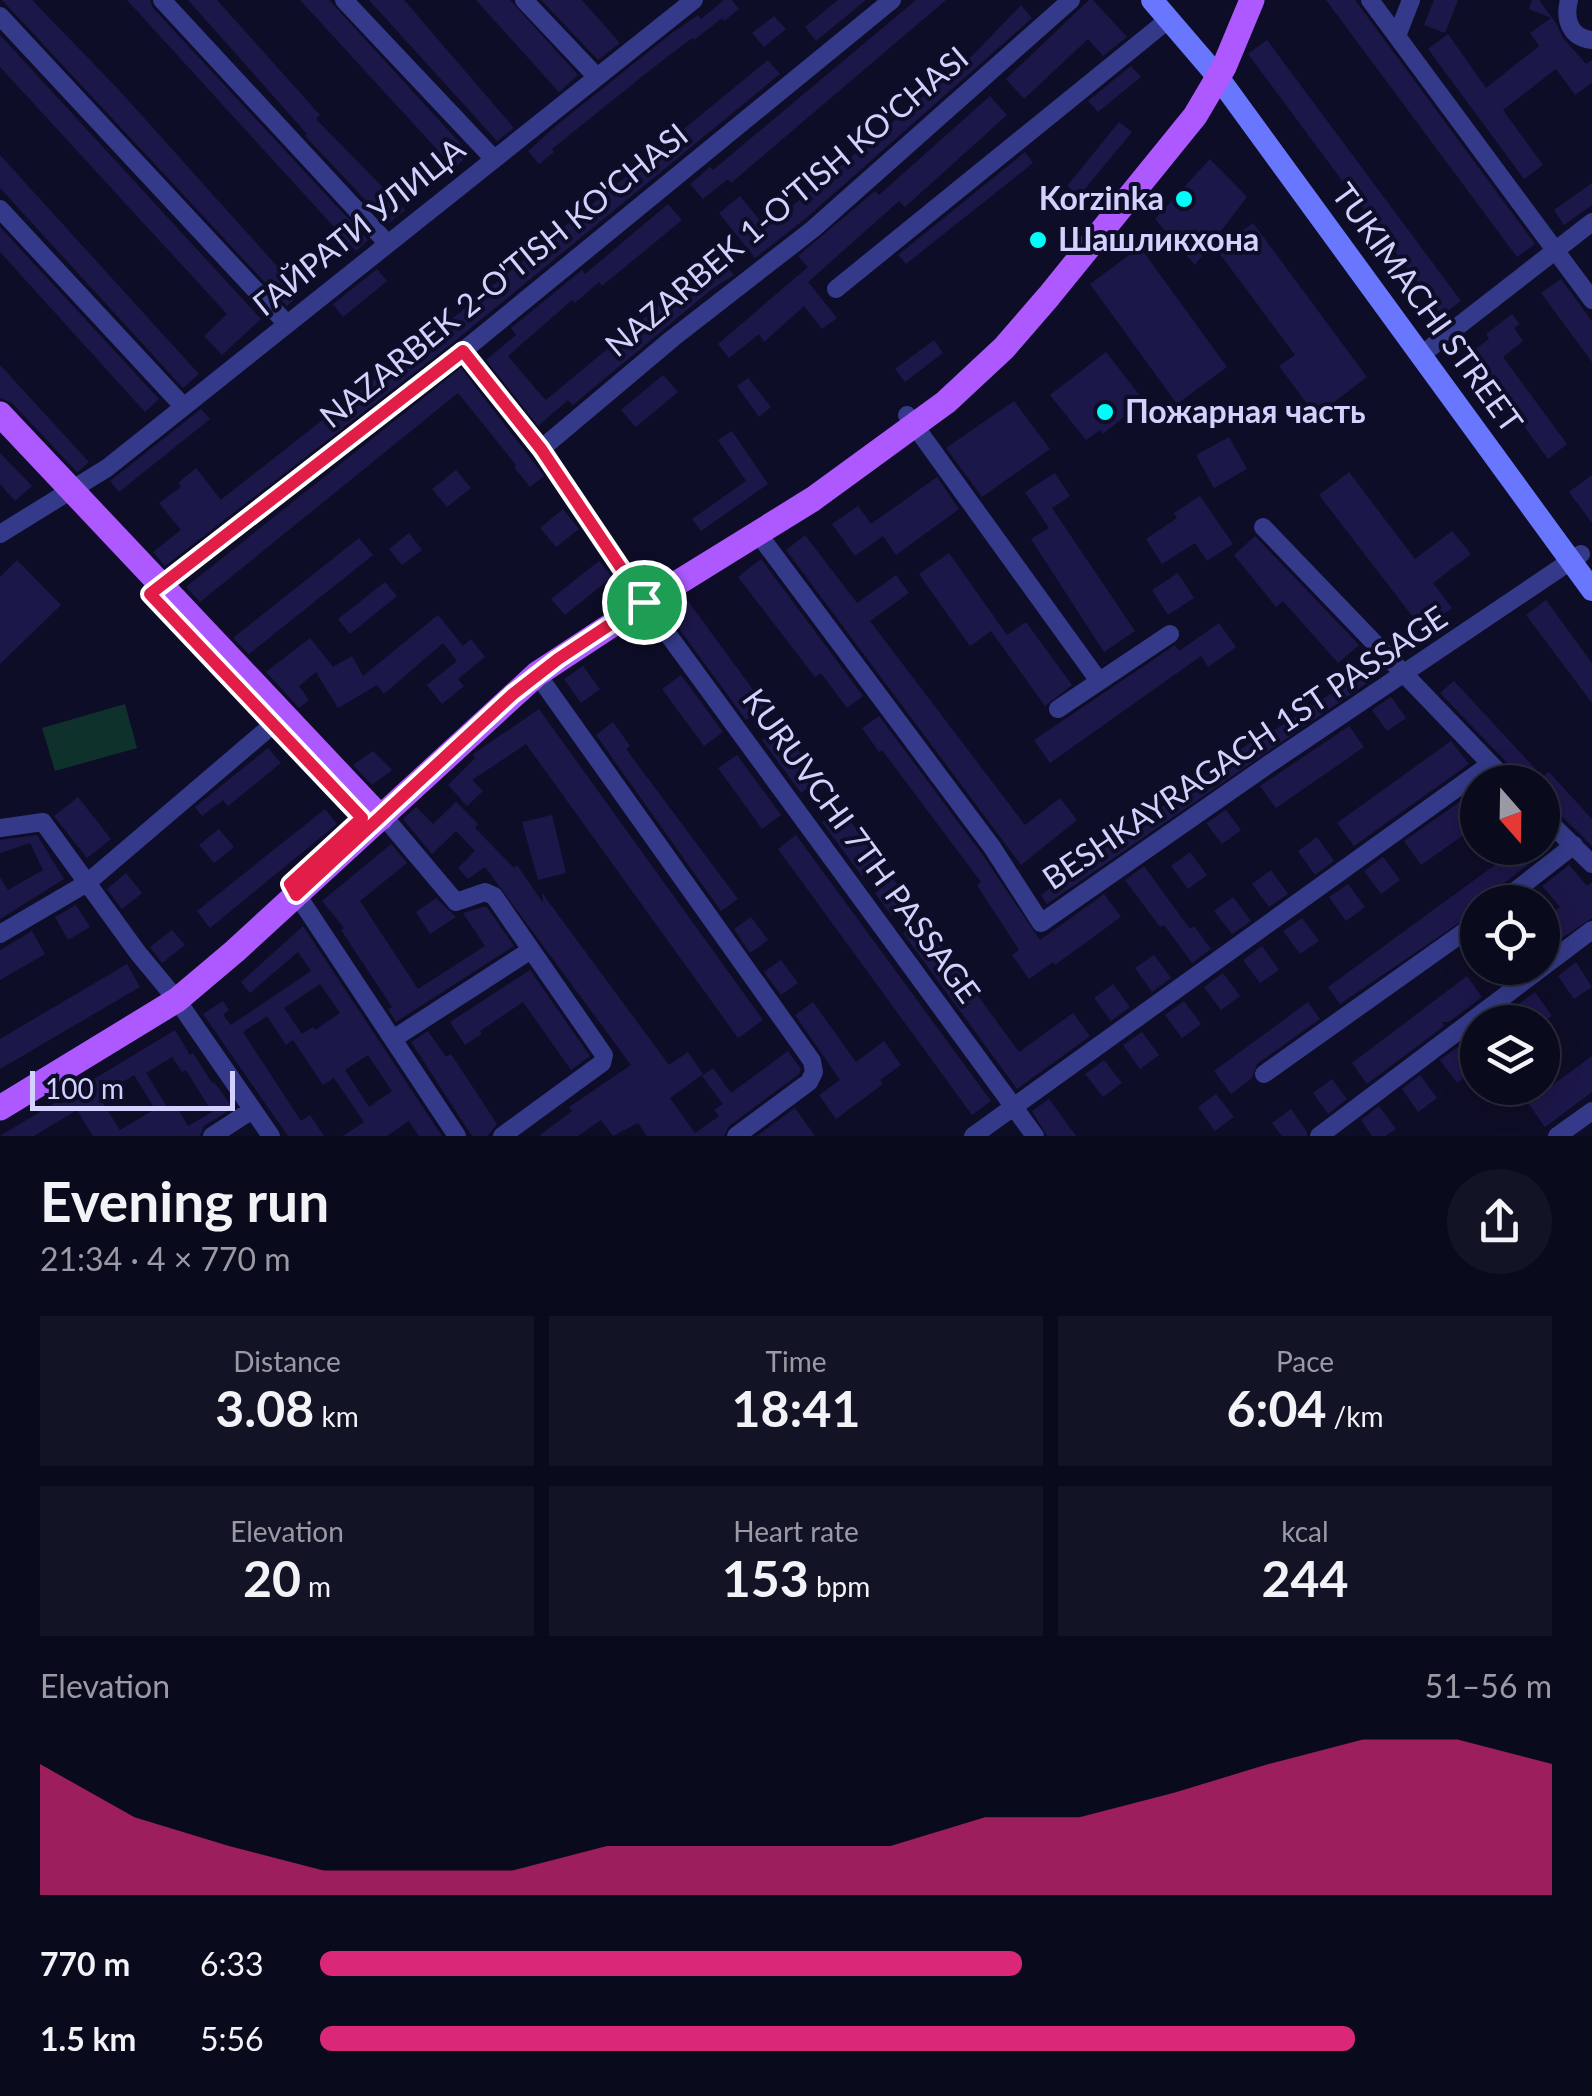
<!DOCTYPE html>
<meta charset="utf-8">
<style>
body{margin:0;font-family:Lato,sans-serif;background:#131326;color:#f1f3f6;height:100vh;display:flex;flex-direction:column;font-size:38px;white-space:nowrap}
*{box-sizing:border-box;margin:0}
p{font-size:32px;color:#999aa4}
.icon{flex:none;width:55px;height:55px;fill:none;stroke:currentColor;stroke-width:2;stroke-linecap:round;stroke-linejoin:round}
.map{position:relative;height:1136px;overflow:hidden}
.drawer{display:flex;flex-direction:column;background:#0a0a1d;flex:1}
.drawer>*{flex:none}
.needle{width:65px;rotate:160deg}
.tools{position:absolute;left:1460px;top:765px;display:grid;gap:20px}
.tools a{display:grid;place-items:center;width:100px;height:100px;border-radius:50%;background:#0a0a1d;box-shadow:0 5px 25px #0003,0 0 0 2px #2a2b3b;font-size:50px}
.scale{position:absolute;left:30px;bottom:25px;width:205px;box-sizing:border-box;padding-left:10px;border:5px solid #d3d2ff;border-top:0;font-size:28px;line-height:35px;white-space:nowrap;color:#d3d2ff;-webkit-text-stroke:8px #0e0d27;paint-order:stroke}
.pin{position:absolute;display:grid;place-items:center;width:85px;height:85px;color:#fff;margin:-42px;border:5px solid #fff;border-radius:50%;box-shadow:0 2px 10px #0007}
.round{display:grid;place-items:center;flex:none;width:105px;height:105px;border-radius:52px;background:#131326}
.head{display:flex;align-items:center;justify-content:space-between;height:170px;padding:0 40px}
h1{font-size:55px;font-weight:700;line-height:75px}
.metrics{display:grid;grid-template-columns:repeat(3,1fr);gap:15px;height:170px;padding:10px 40px}
.metrics div{display:grid;align-content:center;border-radius:0px;background:#131326;text-align:center}
.metrics b{font-size:50px;font-weight:700}
.metrics small{font-size:28px;font-weight:400}
.metrics p{font-size:28px}
.chart{height:280px;padding:20px 40px}
.chart p{display:flex;justify-content:space-between}
.chart svg{width:100%;height:180px;margin-top:10px;fill:#db2777;opacity:.7}
ul{padding:0 40px;list-style:none;font-size:32px}
li{display:grid;grid-template-columns:160px 120px 1fr;align-items:center;height:75px}
li i{height:25px;border-radius:12px;background:#db2777}
.map>svg:first-child{display:block}
.green{fill:#0f312c}
.building{fill:#1c1749;fill-rule:evenodd}
.lines{fill:none;stroke-linecap:round;stroke-linejoin:round}
.street{stroke:#343a89;stroke-width:18}
.secondary{stroke:#6977ff;stroke-width:22}
.primary{stroke:#ae59ff;stroke-width:25}
.route-casing{stroke:#fff;stroke-width:20}
.route{stroke:#e11d48;stroke-width:12}
.poi-dot{fill:#00fdfa;stroke:#0e0d27;stroke-width:4}
.labels{text-anchor:middle;stroke-width:8;stroke-linejoin:round;paint-order:stroke}
.poi-label{font-size:32px;font-weight:bold;fill:#d3d2ff;stroke:#0e0d27;text-anchor:start}
.street-label{font-size:32px;fill:#d3d2ff;stroke:#0e0d27}
</style>
<div class="map">
<svg width="1592" height="1136" viewBox="0 0 1592 1136">
<rect width="100%" height="100%" fill="#0e0d27"/>
<path class="green" d="M125,704L137,748L55,771L42,728Z"/>
<path class="building" d="M2,0H32L119,90L301,293L287,306Z
M127,0H150L153,8L368,240L356,251Z
M188,0H217L320,115L316,119L405,210L388,224L305,136L307,134Z
M300,0H329L470,154L454,168Z
M369,0H404L514,128L497,141Z
M476,0H510L578,75L559,92Z
M541,0H582L620,43L598,60Z
M724,0H732L739,9L724,21L722,18L694,40L692,38L649,71L552,149L554,152L539,164L528,151L557,125L672,33L698,15L701,19Z
M838,0H866L816,41L805,27Z
M916,0H946L731,183L728,179L703,199L690,184L710,167L713,170Z
M1089,0H1093L1127,37L1103,56L1088,39L1024,99L1006,79Z
M1326,0H1355L1535,244L1517,257Z
M1434,0H1458L1445,33L1424,25Z
M1532,0H1539L1556,23L1563,38L1586,64L1592,60V83L1575,95L1556,69L1503,110L1543,165L1524,179L1428,49L1448,34L1486,88L1539,46L1530,33L1551,18L1529,9Z
M1021,5L1032,18L805,219L755,258L719,213L740,196L766,228L973,55Z
M774,16L786,29L764,47L752,33Z
M0,35L261,319L222,355L204,336L227,314L0,67Z
M1267,40L1461,301L1442,315L1248,54Z
M768,60L780,74L455,341L165,566L153,552L181,530L159,503L181,487L178,483L196,468L221,500L223,498L463,310Z
M1131,66L1141,77L1098,112L1088,101Z
M990,96L1007,115L905,207L899,201L808,282L837,318L822,329L804,306L764,342L759,334L729,358L718,344L808,267L798,256L875,191L879,195Z
M1119,122L1132,132L1079,196L1067,186Z
M1025,152L1033,163L906,264L898,255Z
M0,155L199,374L183,388L0,188Z
M1210,159L1247,197L1195,265L1155,219Z
M1592,183V205L1564,225L1554,210Z
M668,204L682,220L602,286L599,282L575,303L572,300L508,356L542,396L546,400L685,284L689,289L722,261L734,275L712,289L573,405L568,400L538,426L486,360L516,335L511,328L582,270L585,274Z
M1253,223L1367,377L1316,416L1279,366L1295,355L1217,250Z
M0,227L159,399L145,412L0,252Z
M1140,247L1227,367L1177,404L1090,284Z
M377,269L387,281L343,317L333,304Z
M1561,279L1592,321V362L1541,293Z
M1512,314L1520,324L1514,328L1523,341L1503,357L1567,444L1548,459L1487,375L1484,378L1467,355L1489,339L1486,334Z
M934,340L943,353L905,382L895,369Z
M1106,352L1141,397L1126,409L1129,413L1103,434L1100,430L1086,440L1050,395Z
M0,365L89,462L80,470L77,472L12,403L0,398Z
M461,368L544,476L530,487L514,467L516,465L458,393L200,602L186,587Z
M663,375L678,392L636,427L621,410Z
M748,378L771,407L759,417L737,386Z
M1014,401L1050,449L982,497L946,448Z
M201,409L210,419L119,492L110,481Z
M732,431L768,484L701,531L692,519L746,481L718,440Z
M1229,437L1247,469L1214,488L1196,455Z
M0,453L32,486L15,501L0,484Z
M456,470L471,488L447,507L432,489Z
M1349,472L1415,559L1452,531L1471,554L1433,583L1452,608L1423,630L1319,495Z
M1055,473L1070,496L1052,508L1135,631L1104,652L1031,539L1049,528L1025,492Z
M1592,475V523L1569,492Z
M937,477L959,509L896,555L883,536L855,556L832,524L858,506L871,524Z
M1200,496L1233,544L1207,561L1195,543L1162,564L1146,539L1177,518L1174,513Z
M563,509L579,529L556,547L540,528Z
M409,533L422,550L402,565L389,549Z
M805,535L857,603L896,575L909,593L870,621L1025,825L1060,798L1077,820L1021,865L786,550Z
M1255,536L1359,645L1338,663L1283,601L1276,607L1234,555Z
M359,538L373,555L249,654L233,638Z
M949,553L1007,635L1026,622L1072,685L1045,706L991,631L970,646L919,574Z
M761,559L863,696L847,708L821,673L815,677L738,577Z
M17,560L61,605L0,664V577Z
M599,561L612,577L565,615L551,599Z
M1178,573L1194,598L1168,615L1152,590Z
M385,582L397,596L350,634L338,619Z
M1546,600L1592,663V703L1526,615Z
M688,601L765,706L746,720L669,615Z
M438,615L463,646L471,639L485,657L458,679L464,686L442,704L427,685L457,661L443,643L384,694L377,685L338,708L316,672L299,686L309,700L299,708L266,672L310,638L333,667L352,656L363,676Z
M1219,623L1236,647L1208,667L1201,656L1050,763L1034,740L1175,645L1179,651Z
M1377,664L1383,672L1047,904L1041,895L1251,742L1253,744Z
M583,666L600,689L581,703L564,679Z
M681,675L723,732L704,746L662,689Z
M1454,681L1543,777L1549,772L1592,819V846L1542,797V782H1520L1517,773L1440,693Z
M1391,697L1406,718L1387,731L1372,710Z
M539,709L763,1020L738,1038L526,744L472,780L483,791L467,806L448,785L475,758L473,755L476,752Z
M879,716L982,854L1040,940L1104,894L1121,917L1055,965L1053,962L1029,979L1012,955L1019,950L977,885L981,882L882,750L879,752L862,728Z
M613,722L630,746L626,749L738,899L721,911L596,735Z
M781,726L820,780L801,793L762,740Z
M1349,726L1364,747L1276,808L1260,786Z
M1451,741L1469,764L1354,846L1337,823Z
M268,748L281,763L228,806L223,800L202,816L195,807Z
M373,751L392,770L372,785L353,765Z
M737,755L781,815L762,829L718,768Z
M1478,789V825L1421,865L1404,841Z
M78,797L111,839L87,858L54,816Z
M456,802L478,824L475,828L514,868L517,865L543,903L542,893L669,1065L688,1052L703,1074L670,1098L695,1133L719,1116L714,1110L723,1104L702,1076L713,1068L731,1093L788,1051L801,1069L799,1074L729,1126L724,1136H647L638,1123L613,1136L601,1120L578,1136H539L572,1111L569,1107L631,1065L485,867L468,879L458,868L475,851L456,831L432,854L403,819L416,807L433,824Z
M841,808L881,863L862,876L822,822Z
M325,809L337,824L210,928L197,911Z
M1226,810L1241,830L1222,844L1206,823Z
M552,815L566,873L538,880L522,822Z
M219,829L234,847L214,863L199,845Z
M37,835L64,879L0,919V877L8,890L43,870L30,843L0,853V840Z
M796,835L991,1101L972,1115L778,849Z
M1317,837L1334,861L1315,875L1298,851Z
M391,844L407,863L360,901L418,989L485,946L463,913L486,906L514,946L396,1022L388,1009L392,1007L341,930L344,928L322,901Z
M1518,848H1541L1544,852L1493,892L1489,902H1478V910L1340,1004L1328,987Z
M1190,852L1207,875L1188,889L1171,866Z
M1383,857L1400,880L1381,894L1364,871Z
M1569,865L1587,886L1592,882V918L1551,945L1542,934V920L1560,907L1542,886Z
M1144,866L1190,929L1194,926L1211,949L1192,963L1164,925L1160,927L1125,880Z
M1271,870L1288,894L1269,907L1252,884Z
M126,873L142,893L122,909L107,889Z
M893,879L911,902L892,916L875,893Z
M1348,884L1365,907L1346,921L1329,897Z
M1233,897L1251,921L1232,934L1214,911Z
M436,898L456,917L430,934L416,912Z
M76,905L90,927L68,940L55,917Z
M751,917L768,940L750,953L734,929Z
M1302,918L1319,941L1300,954L1283,931Z
M922,919L1019,1052L1073,1013L1090,1036L1017,1089L903,933Z
M303,926L442,1136H419L409,1121L387,1136H343L364,1122L334,1078L323,1085L293,1040L286,1045L267,1016L243,1032L301,1121L310,1115L324,1136H288L203,1014L223,1001L229,1010L223,1015L231,1025L311,971L298,952L250,993L241,982ZM320,984L340,1013L315,1030L313,1027L302,1034L284,1008ZM368,1055L392,1091L369,1107L345,1070Z
M172,930L185,945L162,963L150,947Z
M32,931L45,954L0,980V950Z
M1262,946L1279,970L1260,983L1243,960Z
M1154,955L1171,978L1152,992L1135,968Z
M781,960L798,983L781,995L764,972Z
M1576,962L1592,987L1574,999L1558,976Z
M127,964L140,987L0,1069V1039Z
M530,970L590,1056L571,1070L523,1002L480,1031L482,1034L465,1045L450,1022Z
M1223,973L1240,996L1221,1010L1204,987Z
M1467,976L1482,997L1449,1022H1442L1444,1026L1367,1084L1352,1063Z
M1113,984L1130,1007L1111,1021L1094,998Z
M1535,992L1552,1016L1542,1022H1528L1516,1006Z
M1184,1001L1201,1024L1182,1038L1165,1015Z
M813,1002L856,1062L884,1041L901,1065L880,1080L883,1084L836,1119L819,1095L840,1080L795,1015Z
M1308,1002L1320,1019L1257,1064L1252,1078L1231,1094L1214,1071Z
M175,1030L190,1055L193,1053L212,1083L214,1082L233,1108L204,1126L200,1136H93L77,1110L34,1136H0ZM172,1057L182,1072L186,1070L212,1112L188,1126L176,1106L169,1110L146,1073ZM134,1075L155,1109L120,1130L99,1097Z
M428,1031L446,1057L451,1054L497,1124L487,1136H472L411,1042Z
M1142,1032L1159,1055L1140,1069L1123,1045Z
M1459,1046L1476,1070L1457,1083L1440,1060Z
M1592,1056V1092L1545,1127L1528,1103Z
M1104,1060L1122,1083L1103,1097L1085,1074Z
M1420,1075L1437,1098L1418,1112L1402,1089Z
M1332,1079L1347,1099L1328,1114L1313,1093Z
M1216,1094L1234,1117L1215,1131L1198,1107Z
M1049,1099L1076,1136H1047L1032,1111Z
M1379,1106L1396,1129L1385,1136H1372L1361,1120Z
M795,1108L815,1136H757Z
M1291,1109L1307,1132V1136H1282L1272,1123Z"/>
<g class="lines">
<path class="street" d="M162,0L388,244
M344,0L493,158
M524,0L596,76
M1370,0L1592,300
M1569,0C1564,19 1570,38 1592,40
M0,16L287,324
M1397,36L1411,0
M0,209L183,406
M836,289L1169,19
M463,351L541,449L645,603L1035,1136
M1421,355L1592,222
M907,415L1099,681
M541,449L673,338L813,229L1071,0
M1263,527L1508,782
M0,534L107,468L694,0
M759,535L992,847L1041,923L1272,762L1581,554
M150,594L463,351L892,0
M537,674L812,1061L814,1072L809,1082L736,1136
M1058,709L1170,634
M1542,815L1592,864
M381,818L391,825L456,902L485,892L494,896L604,1055L602,1063L502,1136
M0,828L43,822L138,953L177,1000L271,1136
M290,884L457,1136
M1501,902L1574,845
M0,934L87,883L284,715
M393,1039L531,950
M1264,1074L1478,922
M212,1136L252,1110
M973,1136L1489,765
M1319,1136L1592,930
M1557,1136L1592,1111"/>
<path class="secondary" d="M1152,0L1218,77L1592,590"/>
<path class="primary" d="M0,414L381,818
M0,1108L177,1000L235,951L537,674L645,603L813,499L946,402L1004,348L1049,296L1195,116L1224,67L1252,0"/>
</g>
<g class="lines">
<defs>
<path id="route" d="M463,351L541,449L644,602L558,659L513,694L296,895L290,884L362,818L150,594Z"/>
</defs>
<use href="#route" class="route-casing"/>
<use href="#route" class="route"/>
</g>
<g class="poi-dot">
<circle cx="1184" cy="199" r="10"/>
<circle cx="1038" cy="240" r="10"/>
<circle cx="1105" cy="412" r="10"/>
</g>
<g class="labels">
<g class="poi-label">
<text x="1164" y="210" text-anchor="end">Korzinka</text>
<text x="1058" y="251">Шашликхона</text>
<text x="1125" y="423">Пожарная часть</text>
</g>
<g class="street-label">
<text transform="translate(787 202) rotate(-40)" y="11">NAZARBEK 1-O'TISH KO'CHASI</text>
<text transform="translate(359 227) rotate(-39)" y="11">ГАЙРАТИ УЛИЦА</text>
<text transform="translate(504 276) rotate(-39)" y="11">NAZARBEK 2-O'TISH KO'CHASI</text>
<text transform="translate(1427 308) rotate(54)" y="11">TUKIMACHI STREET</text>
<text transform="translate(1245 748) rotate(-34)" y="11">BESHKAYRAGACH 1ST PASSAGE</text>
<text transform="translate(861 846) rotate(54)" y="11">KURUVCHI 7TH PASSAGE</text>
</g>
</g>
</svg>
<div class="tools">
<a><svg class="needle" viewBox="-14 -14 28 28"><path d="M0-13l5 13h-10z" fill="#e53935"/><path d="M0 13l5-13h-10z" fill="#999aa4"/></svg></a>
<a><svg class="icon" aria-label="locate" viewBox="0 0 24 24"><circle cx="12" cy="12" r="6"/><path d="M12 2v4M12 18v4M2 12h4M18 12h4"/></svg></a>
<a><svg class="icon" aria-label="layers" viewBox="0 0 24 24"><path d="M12 4l9 5-9 5-9-5zM3 14l9 5 9-5"/></svg></a>
</div>
<div class="scale">100 m</div>
<div class="pin" style="left:644px;top:602px;background:#1e9e55"><svg class="icon" aria-label="arrive" viewBox="0 0 24 24"><path d="M6 21V4h12l-3 4 3 4H6"/></svg></div>
</div>
<section class="drawer">
<div class="head"><div><h1>Evening run</h1><p>21:34 · 4 × 770 m</p></div><a class="round"><svg class="icon" aria-label="share" viewBox="0 0 24 24"><path d="M12 15V3M7 8l5-5 5 5M5 13v7h14v-7"/></svg></a></div>
<div class="metrics">
<div><p>Distance</p><b>3.08<small> km</small></b></div>
<div><p>Time</p><b>18:41</b></div>
<div><p>Pace</p><b>6:04<small> /km</small></b></div>
</div>
<div class="metrics">
<div><p>Elevation</p><b>20<small> m</small></b></div>
<div><p>Heart rate</p><b>153<small> bpm</small></b></div>
<div><p>kcal</p><b>244</b></div>
</div>
<div class="chart"><p><span>Elevation</span>51–56 m</p>
<svg viewBox="0 0 160 44" preserveAspectRatio="none"><path d="M0 44V12L10 25L20 32L30 38L40 38L50 38L60 32L70 32L80 32L90 32L100 25L110 25L120 19L130 12L140 6L150 6L160 12V44z"/></svg>
</div>
<ul>
<li><b>770 m</b>6:33<i style="width:57%"></i></li>
<li><b>1.5 km</b>5:56<i style="width:84%"></i></li>
</ul>
</section>
